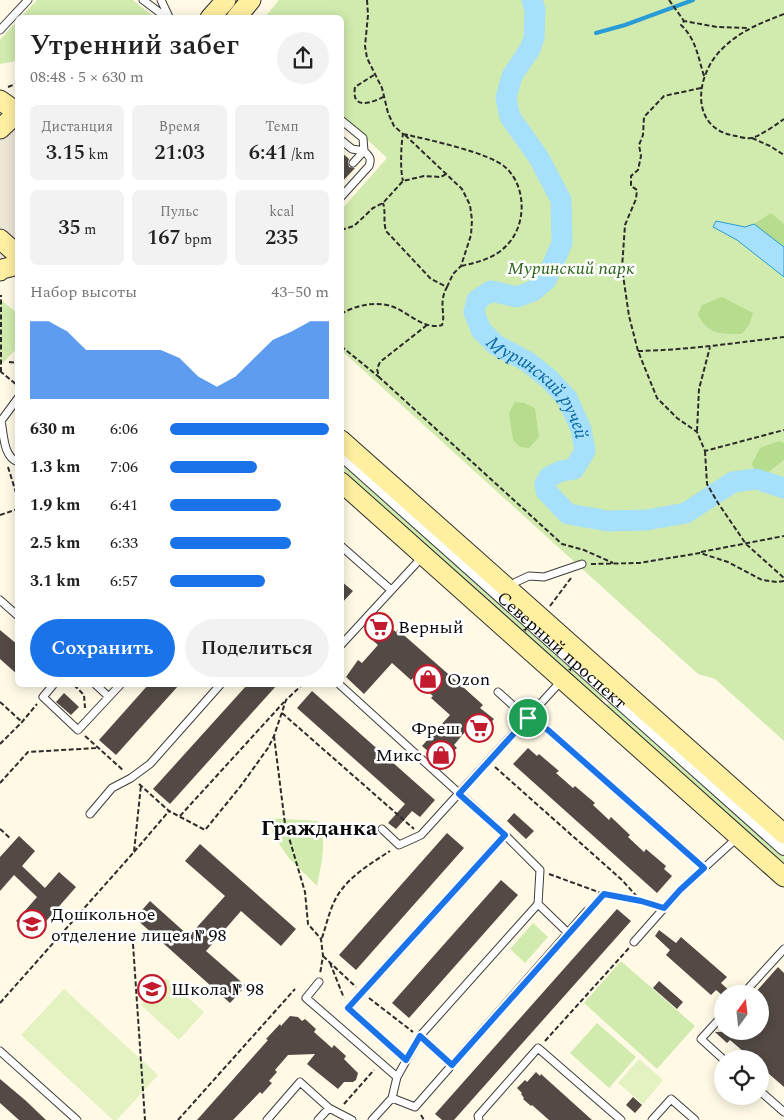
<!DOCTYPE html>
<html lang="ru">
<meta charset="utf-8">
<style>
body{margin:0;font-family:Spectral,serif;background:#f2f2f2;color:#222;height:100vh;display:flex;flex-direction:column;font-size:19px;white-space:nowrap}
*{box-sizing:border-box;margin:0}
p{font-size:16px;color:#767676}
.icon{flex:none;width:28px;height:28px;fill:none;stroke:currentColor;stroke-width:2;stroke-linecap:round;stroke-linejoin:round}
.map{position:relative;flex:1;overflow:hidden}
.side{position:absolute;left:15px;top:15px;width:329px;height:672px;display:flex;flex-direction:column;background:#fff;border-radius:8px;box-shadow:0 2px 12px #0003}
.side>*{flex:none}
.needle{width:32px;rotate:15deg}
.buttons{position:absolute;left:714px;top:985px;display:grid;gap:10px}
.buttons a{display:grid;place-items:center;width:55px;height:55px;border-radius:50%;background:#fff;box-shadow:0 2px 12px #0003;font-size:25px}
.pin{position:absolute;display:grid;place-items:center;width:42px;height:42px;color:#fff;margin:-21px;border:2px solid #fff;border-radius:50%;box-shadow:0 1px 5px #0007}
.round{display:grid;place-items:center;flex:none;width:52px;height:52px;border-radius:26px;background:#f2f2f2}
.overview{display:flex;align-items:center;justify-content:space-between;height:85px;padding:0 15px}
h1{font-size:28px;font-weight:600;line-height:38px}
.figures{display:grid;grid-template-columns:repeat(3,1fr);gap:8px;height:85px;padding:5px 15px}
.figures div{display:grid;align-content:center;border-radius:8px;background:#f2f2f2;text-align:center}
.figures b{font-size:21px;font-weight:600}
.figures small{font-size:14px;font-weight:400}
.figures p{font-size:14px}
.chart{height:140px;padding:10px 15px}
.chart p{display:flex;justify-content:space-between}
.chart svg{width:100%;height:90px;margin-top:5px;fill:#1a73e8;opacity:.7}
.action{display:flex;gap:10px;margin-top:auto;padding:10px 15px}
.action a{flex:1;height:58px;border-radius:30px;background:#1a73e8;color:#fff;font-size:20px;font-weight:600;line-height:58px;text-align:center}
.action a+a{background:#f2f2f2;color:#222}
ul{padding:0 15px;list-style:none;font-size:16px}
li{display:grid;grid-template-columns:80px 60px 1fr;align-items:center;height:38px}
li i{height:12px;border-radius:6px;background:#1a73e8}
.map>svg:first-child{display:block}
.green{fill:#d1ebae}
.forest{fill:#b6dc8d}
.pitch{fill:#e4f1c1}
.plaza{fill:#ede6d7}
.water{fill:#a7e0fa;stroke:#2a9cd5}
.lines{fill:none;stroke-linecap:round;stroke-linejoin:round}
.stream{stroke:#2a9cd5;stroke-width:4}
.river{stroke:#a7e0fa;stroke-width:21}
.building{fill:#534a45}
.lane-casing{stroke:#3d3d3d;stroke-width:9}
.street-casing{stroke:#3d3d3d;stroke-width:16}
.secondary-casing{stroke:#2c2c2c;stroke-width:21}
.path{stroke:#2c2c2c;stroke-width:2;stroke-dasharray:5 2.5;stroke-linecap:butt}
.lane{stroke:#fff;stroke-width:7}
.street{stroke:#fff;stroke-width:14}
.secondary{stroke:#ffefa1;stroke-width:19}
.route-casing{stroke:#fff;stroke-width:10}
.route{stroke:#1a73e8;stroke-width:6}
.labels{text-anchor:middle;stroke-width:5;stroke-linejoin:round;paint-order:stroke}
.park-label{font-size:18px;font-style:italic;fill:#2c6418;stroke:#fff}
.poi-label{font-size:18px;fill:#0a0a0a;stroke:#fff;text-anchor:start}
.street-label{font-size:18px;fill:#0a0a0a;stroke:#fff}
.water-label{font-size:19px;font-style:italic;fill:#0d6aa1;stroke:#fff}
.district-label{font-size:22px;font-weight:bold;fill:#0a0a0a;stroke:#fff}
</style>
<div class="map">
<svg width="784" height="1120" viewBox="0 0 784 1120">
<rect width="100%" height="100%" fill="#fff9e6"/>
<path class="green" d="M37,0H133L154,17H21Z
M279,0H784V741L715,679L698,674L341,350V210L387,158L341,115V18H264Z
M17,21V61L0,64V40Z
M1,300L17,313L18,347L0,366V302Z
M341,457L606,694L600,702L341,471Z
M612,699L784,852V866L605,707Z
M268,818L318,821C328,840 321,865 317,886L288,857L274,836Z
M533,923L548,937L525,963L510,949Z
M621,961L695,1026L657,1069L584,1003Z
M597,1023L636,1057L609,1088L570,1053Z"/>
<path class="forest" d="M771,213L784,224V247L754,224Z
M722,297L753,313L749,325L742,334C722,334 707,335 698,314L702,305Z
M515,402L524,403L535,408L539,437L529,448L520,447L513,440L509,413Z
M779,441L784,443V460L766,474L755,471L752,464L760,448Z"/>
<path class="pitch" d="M166,978L204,1012L179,1040L141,1005Z
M64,989L158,1075L117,1120H113L21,1035Z
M639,1059L663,1080L643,1104L618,1083Z"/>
<path class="plaza" d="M17,100V272L0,259V114L11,103Z"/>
<path class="water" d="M716,221L745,227L754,224L784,247V277L737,240L713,227Z"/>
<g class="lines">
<path class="stream" d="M596,33L625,25L693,0"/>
<path class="river" id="s1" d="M532,0L535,10L534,38L530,49L512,76L506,98L510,117L539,158L561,200L562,243L546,280L533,291L517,297L491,291L477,300L474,312L481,330L496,345L528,362L549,379L567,398L581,429L585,451L574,469L561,471L549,477L545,484L546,491L568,514L608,521L646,520L686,513L733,482L756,479L784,488"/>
</g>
<path class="building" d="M341,152L349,159L348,162L349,167L355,168L341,183Z
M341,581L353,591L341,604Z
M384,622L396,632L398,630L463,687L483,705L480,708L494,719L479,736L469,727L454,745L457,748L441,762L422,746L450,715L431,698L433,696L418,683L413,678L411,680L392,663L364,694L346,677L358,660L362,663L378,645L370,638Z
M0,630L18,645V675L0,659Z
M148,685H179L116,755L99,740Z
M247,685H277L170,804L153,789Z
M312,691L435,800L420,817L412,811L396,829L388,823L405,804L297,708Z
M64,693L79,707L71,715L56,702Z
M528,748L537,756L539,754L559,771L556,773L573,788L575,786L595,803L593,805L609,820L611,817L630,835L628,837L644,852L646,849L666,866L664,869L672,876L657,893L513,764Z
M514,813L534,831L526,839L507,821Z
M447,833L464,848L356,970L339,955Z
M19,836L35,851L22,866L45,888L59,872L76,887L33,936L16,921L37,897L14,875L0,891V857Z
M200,844L296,929L281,946L241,911L206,951L246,986L230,1003L135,918L150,901L189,936L225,896L185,861Z
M501,880L518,895L409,1018L392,1003Z
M617,909L631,921L454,1120H442L435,1114Z
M659,930L676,943L681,937L727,977L721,983L733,994H722V995L716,990L711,995L666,955L670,950L655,936Z
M778,967L784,973V1087L760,1066V1059H752L730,1040L727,1043L715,1032L760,1031V994H754Z
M659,981L683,1002L677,1009L653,988Z
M290,1016L298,1017L302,1021L305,1019L316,1029L314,1032L332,1048L334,1045L346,1056L344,1059L358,1073L356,1080L353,1082H344L338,1089L307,1064L315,1054L288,1055L275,1070L277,1072L269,1081L272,1083L262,1094L260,1092L233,1120H197L268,1040L266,1039L280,1024L281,1026Z
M536,1072L540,1076L541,1074L592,1120H549L532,1105L531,1106L523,1099L524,1098L521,1094L522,1093L517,1088L525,1080L527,1082Z
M0,1079L25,1100L46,1120H19L0,1103Z
M633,1097L642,1105L635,1113L626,1105Z"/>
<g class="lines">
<defs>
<path id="lane" d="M143,0L167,18
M161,0L169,17
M0,30L28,0
M341,120L363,138L364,151C369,156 372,158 369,166L341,197
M341,140L352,149L364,151L353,163
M18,398L1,421C4,434 3,457 18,462
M341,546L391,590
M509,590L516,582L529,576L544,577L582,564
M0,600L18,616
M341,645L423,556
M53,685L43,697L78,730L120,685
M96,685L109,697
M340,685L505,835L540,870L538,904L420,1036L397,1077L392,1098L372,1120
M498,692L528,719L548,730L704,868L738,837
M90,814L112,788L131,778L150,764L220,685
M382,829L399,845L421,835L562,680
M538,904L568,933
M634,942L680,890L704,868
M319,982L306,998L397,1077
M743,994L784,949
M348,1008L505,835
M722,1016L701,1039L723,1059
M420,1036L452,1065
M0,1051L77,1120
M760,1091L784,1112
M392,1098L415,1107L587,911
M267,1120L300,1082L329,1108L352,1120
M318,1120L329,1108
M479,1120L478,1116L538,1048L621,1120
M652,1120L671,1099L695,1120"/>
<g id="street">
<path id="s2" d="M341,453L784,848"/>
</g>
<path id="secondary" d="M210,18L226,0
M236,18L251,0
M0,100L17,112
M0,129L18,112
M0,239L18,255
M0,271L2,269L18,265
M341,440L784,834
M341,482L784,877"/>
</defs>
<use href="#lane" class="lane-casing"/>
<use href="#street" class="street-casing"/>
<use href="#secondary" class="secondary-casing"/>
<path class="path" d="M367,0L368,15L365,46L367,58L382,88L388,113L394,126L403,134C401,145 400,170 403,181
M669,0L684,21
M784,14C761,23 742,30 724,47C695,73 688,129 736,136C740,137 747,139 751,138C759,137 777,124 784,119
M374,75L355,87C351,111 372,103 385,96
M704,76C698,57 696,39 681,25L684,21L717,27L748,28
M8,87L18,83
M701,88L664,96L644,117L643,135L639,145L641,156L638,170L631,176V186L637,190L636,199L625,225L622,268L629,316L638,351L657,398L677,418L697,432L705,451L784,430
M403,134C426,139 490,153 505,167C527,186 527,226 506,246C495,258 476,263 461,266
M405,135L462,189L470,205L472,220L471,235L461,266L453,274L447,287
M752,138L770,146L784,155
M341,230L354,226L373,208L383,203L403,181L424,176L441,177L446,174
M341,314C357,304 381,300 398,309C412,316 426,330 442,325C446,314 438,303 447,287L431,279L386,231C383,221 386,212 383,203
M427,325L380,362L377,369L379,377L562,544L584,550L613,563
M341,346L379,377
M638,351C688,350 735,343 784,337
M9,362L18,363
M0,371L18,386
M1,372V295
M697,431L699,389L710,347
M705,451L707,484L718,503L746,544L784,578
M8,467L18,499
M0,515L18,509
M701,552L784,536
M591,564L639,563L700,553L728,562L762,580L777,582L784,581
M550,606L571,578
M74,685L84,695L85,708
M0,702L22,722
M282,713L414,829
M85,736L124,771
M274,736L285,824L305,892L308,924L321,939L323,956L320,974
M0,744L22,722L37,704
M495,767L622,880L641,901
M0,783L28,752L97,748
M139,784L169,811L205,830L240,787L268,748L274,736L286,700L302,685
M180,816L284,702
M0,829L11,839
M134,852L169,811
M549,874L604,894L641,901L654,905
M593,905L604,894
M322,938C326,926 329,912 335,900C346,878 370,864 390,851
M133,944L145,1120
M323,956L356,987
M330,963L344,998
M369,998L413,1032
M0,1003L134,852L141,785
M355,1014L400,1054
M545,1041L629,948
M344,1104L374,1070
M421,1115L424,1120
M178,1120L295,989"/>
<use href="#lane" class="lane"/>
<use href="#street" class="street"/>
<use href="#secondary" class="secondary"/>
</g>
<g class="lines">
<defs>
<path id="route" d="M528,718L548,730L704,868L680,890L664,908L641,901L604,894L452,1065L420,1036L406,1060L348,1008L505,835L459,794Z"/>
</defs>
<use href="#route" class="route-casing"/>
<use href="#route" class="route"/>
</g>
<defs>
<symbol id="supermarket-ring" viewBox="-11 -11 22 22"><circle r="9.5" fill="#fff" stroke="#c11b2d" stroke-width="1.5"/><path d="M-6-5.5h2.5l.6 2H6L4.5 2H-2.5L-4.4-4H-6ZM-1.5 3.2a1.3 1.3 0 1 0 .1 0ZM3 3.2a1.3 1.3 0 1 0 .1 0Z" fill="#c11b2d"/></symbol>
<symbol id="shop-ring" viewBox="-11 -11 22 22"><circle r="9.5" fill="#fff" stroke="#c11b2d" stroke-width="1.5"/><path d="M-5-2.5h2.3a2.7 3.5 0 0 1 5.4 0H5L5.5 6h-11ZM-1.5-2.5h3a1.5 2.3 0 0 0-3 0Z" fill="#c11b2d"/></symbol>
<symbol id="school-ring" viewBox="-11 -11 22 22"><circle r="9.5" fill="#fff" stroke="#c11b2d" stroke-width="1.5"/><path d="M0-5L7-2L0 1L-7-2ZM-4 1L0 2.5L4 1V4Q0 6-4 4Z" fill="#c11b2d"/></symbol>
</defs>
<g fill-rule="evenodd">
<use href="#supermarket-ring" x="363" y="611" width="32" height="32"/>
<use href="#shop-ring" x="412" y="663" width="32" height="32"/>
<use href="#supermarket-ring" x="463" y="712" width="32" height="32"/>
<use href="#shop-ring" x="425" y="739" width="32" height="32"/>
<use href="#school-ring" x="16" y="908" width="32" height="32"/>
<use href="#school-ring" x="136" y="973" width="32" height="32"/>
</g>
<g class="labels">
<g class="park-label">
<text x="571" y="274">Муринский парк</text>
</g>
<g class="poi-label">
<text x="398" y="633">Верный</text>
<text x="447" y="685">Ozon</text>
<text x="460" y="734" text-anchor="end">Фреш</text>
<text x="422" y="761" text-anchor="end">Микс</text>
<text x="51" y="920">Дошкольное<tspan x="51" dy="21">отделение лицея № 98</tspan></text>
<text x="171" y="995">Школа № 98</text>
</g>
<g class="street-label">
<text dy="6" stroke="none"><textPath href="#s2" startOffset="296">Северный проспект</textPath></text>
</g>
<g class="water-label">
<text dy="7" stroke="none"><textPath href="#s1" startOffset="498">Муринский ручей</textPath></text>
</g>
<g class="district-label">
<text x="319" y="835">Гражданка</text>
</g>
</g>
</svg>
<div class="buttons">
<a><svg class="needle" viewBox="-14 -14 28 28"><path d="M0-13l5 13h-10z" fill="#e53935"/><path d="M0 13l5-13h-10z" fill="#767676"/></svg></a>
<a><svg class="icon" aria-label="locate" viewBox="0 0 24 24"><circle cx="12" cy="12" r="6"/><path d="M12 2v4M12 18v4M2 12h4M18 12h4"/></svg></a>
</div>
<div class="pin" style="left:528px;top:718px;background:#1e9e55"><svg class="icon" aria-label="arrive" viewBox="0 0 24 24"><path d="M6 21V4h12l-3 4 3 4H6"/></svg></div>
<section class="side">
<div class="overview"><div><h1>Утренний забег</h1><p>08:48 · 5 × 630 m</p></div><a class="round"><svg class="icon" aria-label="share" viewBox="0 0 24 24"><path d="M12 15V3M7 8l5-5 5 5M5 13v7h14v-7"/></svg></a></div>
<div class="figures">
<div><p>Дистанция</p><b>3.15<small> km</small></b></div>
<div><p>Время</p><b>21:03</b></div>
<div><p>Темп</p><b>6:41<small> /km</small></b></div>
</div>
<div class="figures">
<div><b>35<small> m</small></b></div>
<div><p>Пульс</p><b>167<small> bpm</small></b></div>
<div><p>kcal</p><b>235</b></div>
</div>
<div class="chart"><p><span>Набор высоты</span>43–50 m</p>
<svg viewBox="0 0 160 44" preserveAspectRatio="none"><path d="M0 44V6L10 6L20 11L30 20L40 20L50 20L60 20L70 20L80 24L90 33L100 38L110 33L120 24L130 15L140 11L150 6L160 6V44z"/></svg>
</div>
<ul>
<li><b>630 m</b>6:06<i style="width:100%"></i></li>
<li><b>1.3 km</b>7:06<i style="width:55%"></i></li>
<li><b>1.9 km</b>6:41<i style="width:70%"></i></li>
<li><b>2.5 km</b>6:33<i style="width:76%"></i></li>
<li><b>3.1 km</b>6:57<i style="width:60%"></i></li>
</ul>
<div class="action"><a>Сохранить</a><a>Поделиться</a></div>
</section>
</div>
